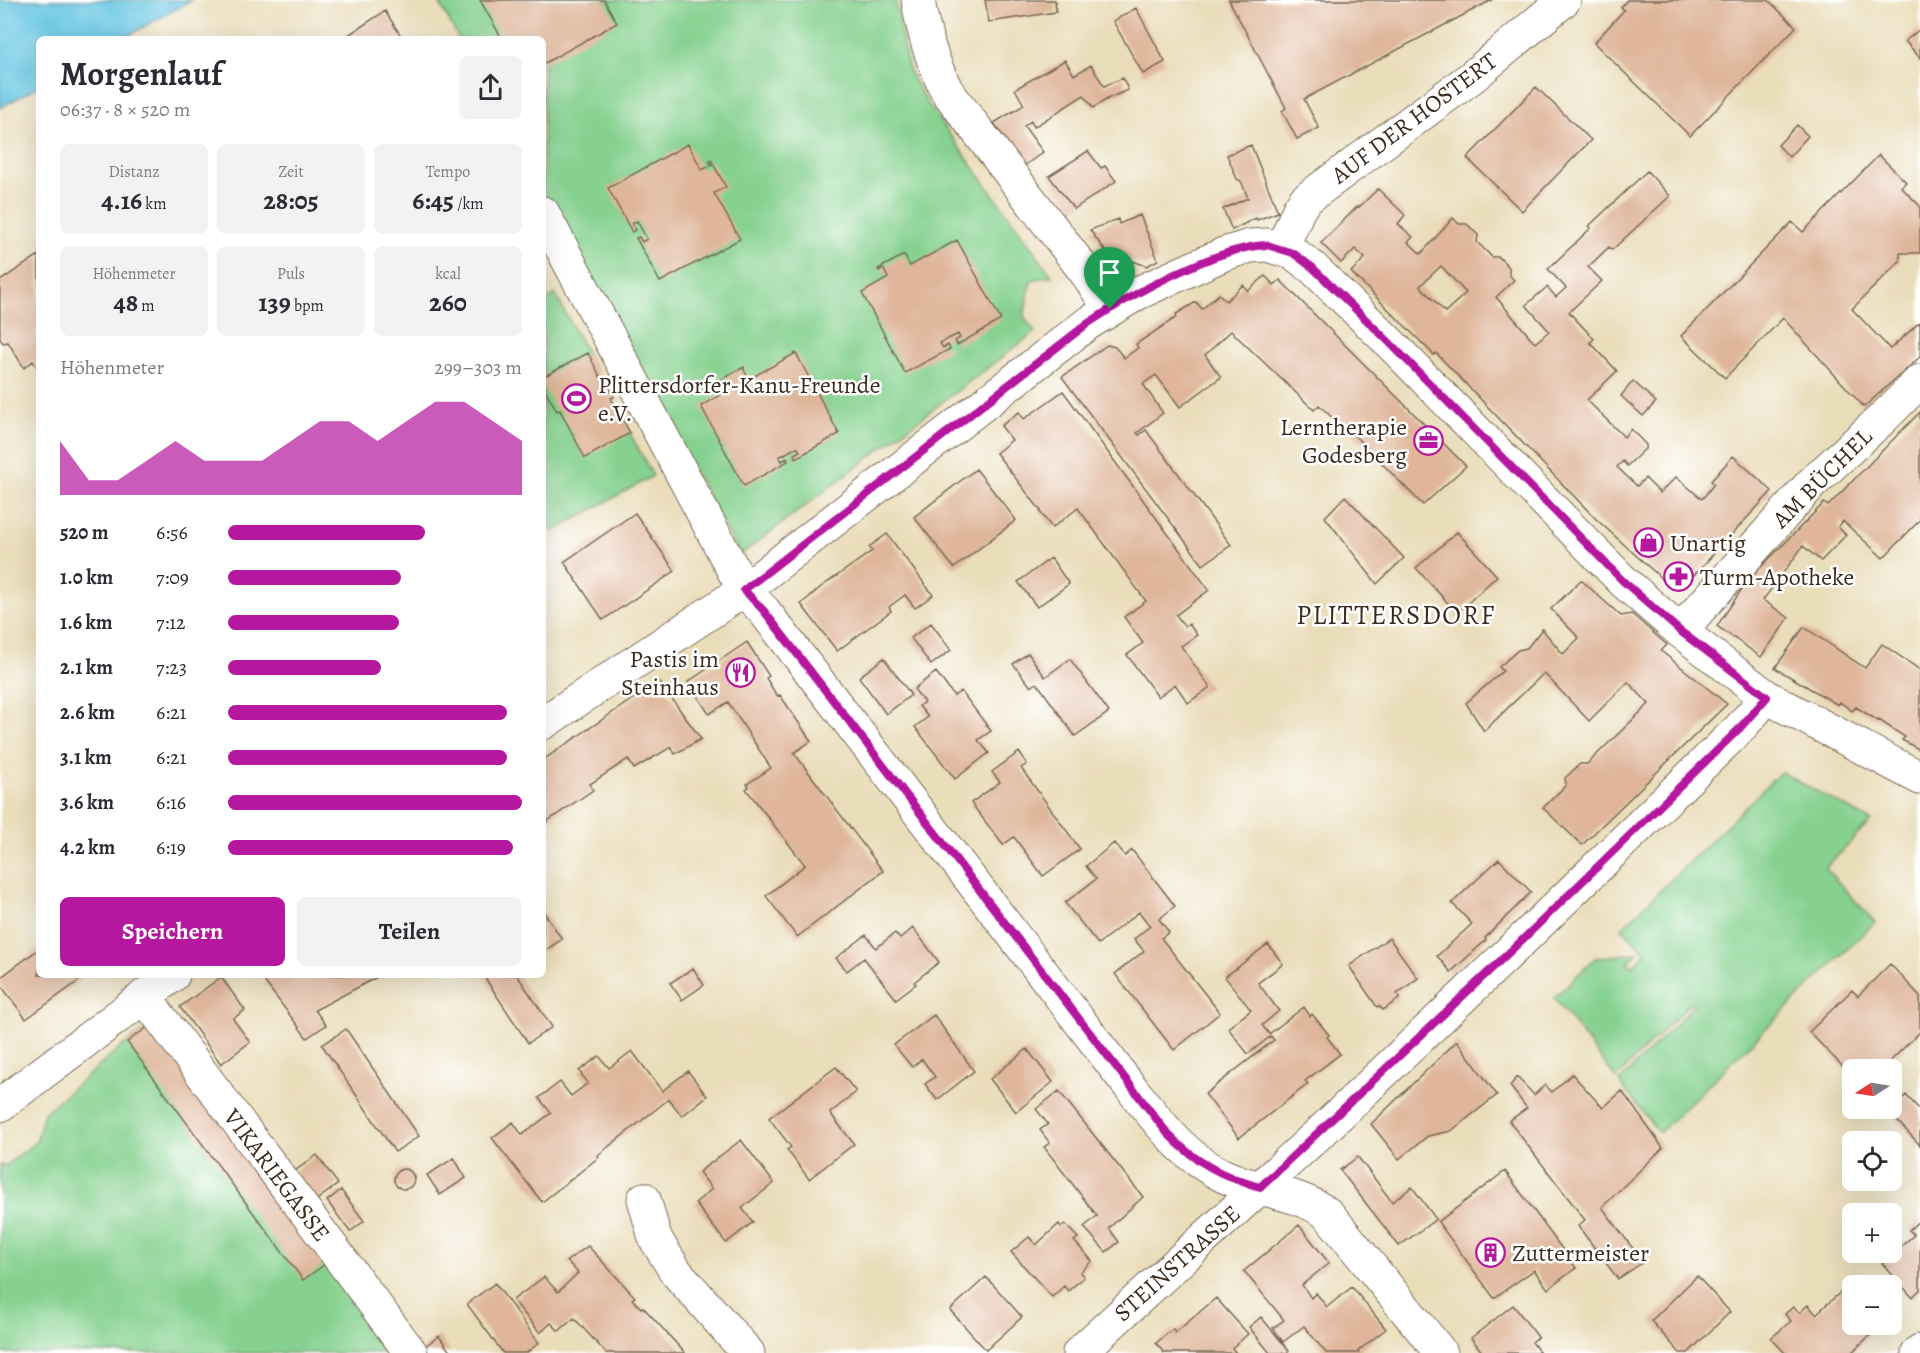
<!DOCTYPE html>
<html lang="de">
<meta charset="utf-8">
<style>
body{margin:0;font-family:Alegreya,serif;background:#f2f2f3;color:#2b2b33;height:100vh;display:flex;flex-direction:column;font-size:22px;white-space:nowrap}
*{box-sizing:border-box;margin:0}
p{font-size:20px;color:#7c7c81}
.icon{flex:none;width:33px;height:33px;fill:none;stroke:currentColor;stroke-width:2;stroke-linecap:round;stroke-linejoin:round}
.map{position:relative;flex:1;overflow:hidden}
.drawer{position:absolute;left:36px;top:36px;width:510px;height:942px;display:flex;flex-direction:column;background:#fff;border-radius:9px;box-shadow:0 6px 24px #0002}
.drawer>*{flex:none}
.needle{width:39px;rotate:258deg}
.fabs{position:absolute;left:1842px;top:1059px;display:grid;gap:12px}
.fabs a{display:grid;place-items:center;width:60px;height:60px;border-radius:9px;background:#fff;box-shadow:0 6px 24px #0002;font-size:30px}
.pin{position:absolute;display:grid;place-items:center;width:51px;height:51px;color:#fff;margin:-62px -26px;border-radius:50% 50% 50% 0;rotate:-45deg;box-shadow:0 0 6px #0007}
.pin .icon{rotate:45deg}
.round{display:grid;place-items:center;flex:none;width:63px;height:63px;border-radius:9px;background:#f2f2f3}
.headline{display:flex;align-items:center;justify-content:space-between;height:102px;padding:0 24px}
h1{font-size:33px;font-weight:700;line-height:45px}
.metrics{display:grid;grid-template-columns:repeat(3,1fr);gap:9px;height:102px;padding:6px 24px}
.metrics div{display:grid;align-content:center;border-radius:9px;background:#f2f2f3;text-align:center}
.metrics b{font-size:26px;font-weight:700}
.metrics small{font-size:16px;font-weight:400}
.metrics p{font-size:16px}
.chart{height:168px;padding:12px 24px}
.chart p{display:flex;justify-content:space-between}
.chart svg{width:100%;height:108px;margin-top:6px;fill:#b5179e;opacity:.7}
.button{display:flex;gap:12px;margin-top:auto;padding:12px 24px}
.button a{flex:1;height:69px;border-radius:9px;background:#b5179e;color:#fff;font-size:24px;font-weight:700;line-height:69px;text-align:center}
.button a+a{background:#f2f2f3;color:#2b2b33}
ul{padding:0 24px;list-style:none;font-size:20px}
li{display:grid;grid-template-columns:96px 72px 1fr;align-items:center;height:45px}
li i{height:15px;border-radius:8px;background:#b5179e}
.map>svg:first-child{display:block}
.green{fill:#86d18f;stroke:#607e56;stroke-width:1.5}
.water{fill:#64c5e2;stroke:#507880;stroke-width:1.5}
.building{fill:#dfb69a;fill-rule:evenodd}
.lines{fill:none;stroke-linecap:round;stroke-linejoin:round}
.minor-casing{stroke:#786955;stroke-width:35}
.minor{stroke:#fff;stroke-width:33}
.route-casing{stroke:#fff;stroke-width:12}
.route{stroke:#b5179e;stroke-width:8}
.labels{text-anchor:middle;stroke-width:5;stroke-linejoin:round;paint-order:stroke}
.street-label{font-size:24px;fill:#3b2a1e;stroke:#fff}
.poi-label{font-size:24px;fill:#3b2a1e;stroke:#fff;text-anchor:start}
.quarter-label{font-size:27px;letter-spacing:1.5px;fill:#3b2a1e;stroke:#fff}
</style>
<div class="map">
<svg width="1920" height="1353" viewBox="0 0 1920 1353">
<rect width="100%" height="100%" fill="#fff"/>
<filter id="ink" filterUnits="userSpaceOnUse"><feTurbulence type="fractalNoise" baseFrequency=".0167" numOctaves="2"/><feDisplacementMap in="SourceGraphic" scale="12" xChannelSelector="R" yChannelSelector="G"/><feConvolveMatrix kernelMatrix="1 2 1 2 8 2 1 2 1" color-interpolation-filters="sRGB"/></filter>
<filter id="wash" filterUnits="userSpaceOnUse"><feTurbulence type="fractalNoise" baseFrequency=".008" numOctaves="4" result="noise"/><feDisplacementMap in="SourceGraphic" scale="24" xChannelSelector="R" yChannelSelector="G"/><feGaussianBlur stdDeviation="1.35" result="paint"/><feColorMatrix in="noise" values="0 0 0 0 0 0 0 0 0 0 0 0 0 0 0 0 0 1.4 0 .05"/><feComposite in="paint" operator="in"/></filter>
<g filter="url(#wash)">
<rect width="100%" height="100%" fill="#eaddba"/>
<path class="green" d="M438,0H896L903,46L911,76L930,107L1052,276L1031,280L1024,317L1035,332L740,555L543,195V39H459Z
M555,294L653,476L552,532L543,520V303Z
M1781,772L1871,821L1825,868L1875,922L1659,1133L1619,1082L1694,1005L1691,1002L1616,1078L1554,998L1595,958L1638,953L1628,962L1632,966L1646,953L1622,928Z
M152,1024L396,1353H0V1165L5,1166L36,1142L44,1113L127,1042Z"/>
<path class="water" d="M0,0H192L122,39H39V86L0,108Z"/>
<g id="blocks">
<path class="building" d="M480,0H604L617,23L543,64V39H502Z
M985,0H1055L1056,12L989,22Z
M1229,0H1492L1304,99L1319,128L1297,139L1282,111L1286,108Z
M1627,0H1768L1796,27L1690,136L1594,43L1624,10L1621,7Z
M1136,8L1165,62L1143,74L1113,21Z
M385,11L403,39H342Z
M1920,29V58L1905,41Z
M1065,60L1074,75L1091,65L1104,86L1123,78L1128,90L1109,98L1093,108L1084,95L1034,127L1031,121L1024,126L1043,152L1024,166L994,123L1024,105L1015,89Z
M1536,87L1591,140L1522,211L1467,158Z
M1797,125L1808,136L1789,157L1778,145Z
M688,144L702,170L712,165L709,161L711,160L726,187L714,193L740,239L660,282L636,238L639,237L642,242L647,239L637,221L632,224L635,230L632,232L608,188Z
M1251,145L1278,212L1257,220L1256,218L1232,230L1223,209L1248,198L1241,181L1237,179L1227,155Z
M1088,151L1101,168L1105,166L1116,181L1074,209L1049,176Z
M1879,155L1906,182L1901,187L1920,206V253H1900V261L1852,309L1890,349L1920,322V357L1864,407L1783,318L1725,378L1681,336L1792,222L1803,232Z
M1647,171L1670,196L1612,250L1609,247L1588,267L1602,281L1569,312L1594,339L1590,342L1617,371L1587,400L1624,437L1631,429L1646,445V448L1627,466L1623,461L1617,467L1637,486L1645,478L1660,493L1676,477L1702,499L1714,484L1711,481L1733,456L1772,491L1683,587L1672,588L1596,519L1436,353L1434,355L1351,272L1365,258L1355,249L1341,263L1321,243L1358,206L1359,207L1378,189L1405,215L1398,224L1413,237L1408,242L1421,254L1453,218L1459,224H1467L1478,235L1477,242L1492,257H1499L1509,267V275L1514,280L1496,297L1535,343L1549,331L1526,305L1547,287L1556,297L1566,288L1548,269L1591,228L1589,226ZM1441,266L1466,293L1445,312L1420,286Z
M1140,215L1158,260L1147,266L1106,252L1090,230L1118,219L1119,224Z
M957,240L1001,320L957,345L955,341L960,338L958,334L940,343L943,348L948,345L950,349L905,373L862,293L888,278L883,268L879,271L878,269L904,255L910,266Z
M39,255V370L33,361L24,368L8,342L3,343L0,339V281Z
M1265,276L1274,285L1280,280L1466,466L1423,505L1346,427L1344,429L1319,405L1314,410L1231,331L1205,355L1221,377L1180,407L1156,375L1143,384L1163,413L1137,433L1139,435L1146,430L1231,545L1203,565L1062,377L1107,345L1115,347L1124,358L1138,348L1136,344L1177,317L1176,314L1196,302L1202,309L1219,294L1226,301L1243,285L1248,291Z
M588,353L605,386L607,384L614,397L611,398L630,433L585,458L560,410L557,411L543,386V377Z
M796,353L839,434L796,458L794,454L800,451L797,447L779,457L782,461L787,458L788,461L744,486L701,406L727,391L722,382L714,386L713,384L744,367V370L749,379Z
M1633,381L1656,402L1643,416L1621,396Z
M1063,391L1209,590L1176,615L1185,627L1189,624L1197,635L1181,646L1210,687L1188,703L1175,684L1158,697L1127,655L1143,643L1124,617L1146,601L1078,508L1052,528L1040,512L1041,511L996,453L1012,440L1001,426L1019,412L1024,419Z
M1920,412V520L1883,558L1843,521L1838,527L1846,535L1821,561L1803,546L1763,600L1789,618L1761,657L1717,626L1744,586L1759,569L1824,503L1828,506Z
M976,469L1016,520L954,568L914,517Z
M1345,496L1404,558L1377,584L1325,517Z
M635,513L675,571L603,620L564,562Z
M1457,532L1497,576L1457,613L1416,568Z
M887,534L933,595L915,608L905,595L889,607L891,611L837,651L801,604L821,587L872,551L869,547Z
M1051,558L1069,584L1037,607L1018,582Z
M1581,580L1621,616L1632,614L1667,645L1661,651L1727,704L1582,845L1543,808L1566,785L1565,778L1580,764H1587L1649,704L1628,682L1589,721L1544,673L1484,731L1466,703L1503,671L1499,667L1518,650L1527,648L1542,629L1563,654L1579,638L1551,609Z
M931,623L951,650L931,665L911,638Z
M1804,627L1865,668L1882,644L1920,670V750L1902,740L1905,737L1879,720L1878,721L1856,707L1852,711L1840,702L1838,705L1775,668Z
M747,642L769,676L766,678L774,691L778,696L780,695L811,741L794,753L883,871L797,937L766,896L805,865L746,789L749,787L747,784L771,768L728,702L709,714L688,682Z
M1028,653L1045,677L1070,659L1109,712L1075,736L1037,683L1031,687L1013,664Z
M884,658L911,695L886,714L859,677Z
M936,672L954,696L961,691L991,731L978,740L989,753L955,779L915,727L928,717L919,706L924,702L914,689Z
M659,681L701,739L675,754L671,747L634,769L628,759L590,784L593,790L543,824V760Z
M1019,752L1027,764L1021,768L1080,849L1043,876L1014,837L1003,845L971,803L1000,782L992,772Z
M1114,843L1125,856L1132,850L1175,906L1159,919L1169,932L1161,938L1220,1013L1174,1050L1115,974L1144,951L1134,939L1150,926L1139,912L1098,944L1065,903L1096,879L1086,866Z
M1499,859L1531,892L1485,938L1486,940L1451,972L1437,956L1472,924L1452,903Z
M543,911L562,939L543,952Z
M913,928L939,962L914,982L916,984L896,999L864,958L847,971L836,958L866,935L876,948L895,933L900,939Z
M1389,938L1418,978L1397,994L1400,998L1383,1010L1379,1006L1377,1007L1349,966Z
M1268,944L1283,964L1258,983L1279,1011L1262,1025L1269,1034L1304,1007L1310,1016L1312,1014L1329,1035L1327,1037L1340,1054L1305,1081L1308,1084L1239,1138L1205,1094L1274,1040L1271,1036L1248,1054L1228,1028L1251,1010L1225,977Z
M39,949V975H87L26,1019L0,984V978Z
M1890,964L1920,996V1032L1881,1070H1852V1076L1809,1032L1852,990L1858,996Z
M693,968L704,985L682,1000L670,983Z
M272,975H381L315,1010L326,1025L307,1038L264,981Z
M483,975H517L552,1027L528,1043Z
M221,977L245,1010L233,1019L250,1042L221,1064L180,1007Z
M934,1015L974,1071L937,1100L925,1084L935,1077L922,1059L912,1067L894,1045Z
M152,1024L328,1262L303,1280L127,1042Z
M346,1029L419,1136L395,1152L322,1045Z
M1457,1041L1497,1095L1451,1131L1428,1136L1399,1159L1371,1124Z
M1027,1049L1053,1082L1016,1112L990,1079Z
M632,1051L662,1091L688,1071L707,1096L682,1116L669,1099L598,1155L599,1157L542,1202L492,1138L513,1122L522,1135L551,1113L539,1098L560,1082L571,1096L588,1083L579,1071L599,1056L609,1068Z
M836,1067L856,1092L830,1113L854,1144L809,1179L787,1150L791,1147L769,1118Z
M1572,1074L1603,1108L1622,1091L1663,1148L1602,1207L1643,1262L1618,1279L1578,1226L1585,1220L1509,1121L1527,1108L1510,1086L1517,1077L1534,1095L1545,1085L1552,1092Z
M1059,1091L1143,1197L1109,1228L1119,1242L1106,1252L1084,1227L1097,1216L1044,1147L1050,1143L1040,1130L1048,1124L1036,1109Z
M1906,1095L1920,1110V1145L1889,1112Z
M741,1140L774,1183L742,1208L753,1222L726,1243L695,1203L712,1189L699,1172Z
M317,1155L338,1184L310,1205L288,1176Z
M1358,1157L1392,1202L1412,1187L1436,1219L1399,1246L1340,1170Z
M454,1158L466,1178L440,1195L427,1175Z
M394 1179a10 10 0 1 1 20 0a10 10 0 1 1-20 0Z
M1505,1171L1576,1268L1548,1289L1534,1270L1494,1298L1438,1222Z
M341,1190L364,1221L350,1232L327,1201Z
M1920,1220V1290L1912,1297L1882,1263L1914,1235L1909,1230Z
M1059,1224L1061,1227L1065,1224L1078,1238L1074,1241L1092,1261L1080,1272L1084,1277L1068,1291L1064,1286L1052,1297L1011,1252L1029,1237L1036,1245Z
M1299,1225L1329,1263L1302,1285L1311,1298L1316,1293L1327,1307L1352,1287L1386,1329L1358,1351L1359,1353H1326L1304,1326L1283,1342L1273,1328L1284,1320L1244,1271Z
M588,1246L635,1297L632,1299L641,1308L643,1307L685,1353H606L574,1318L559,1331L551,1323L540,1333L513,1300L544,1277L558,1292L578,1273L567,1261Z
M1697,1276L1730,1312L1688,1353H1680L1651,1321Z
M986,1277L1022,1317L986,1350L950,1310Z
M1852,1282L1855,1286H1852V1324H1882L1851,1353H1785L1771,1338L1791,1321L1785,1314L1793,1307L1799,1313L1808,1305L1816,1314Z
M495,1283L539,1343L526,1353H503L467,1304Z
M1216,1298L1248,1334L1232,1348L1236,1353H1164L1156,1343L1173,1329L1175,1333Z
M1513,1305L1538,1337L1532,1342L1540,1353H1483L1471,1338Z
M1261,1317L1289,1351L1287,1353H1270L1249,1327Z
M439,1336L451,1353H420L418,1351Z"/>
</g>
</g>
<g filter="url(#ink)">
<use href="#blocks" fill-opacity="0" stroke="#786955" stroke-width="1.5"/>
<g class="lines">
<defs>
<path id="minor" d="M918,0C923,32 932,62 947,91L1087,274L1110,309
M543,213L744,590L764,611L1131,1088C1159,1122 1183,1157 1224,1176C1258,1192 1297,1191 1328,1214L1441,1353
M1282,248L1299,209L1305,200L1472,77L1564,0
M1680,631L1811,484L1884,417L1920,381
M543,723L744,590L1087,324L1138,293L1224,254L1250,246L1267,245L1293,253L1313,268L1388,341L1623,581L1680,631L1767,697L1920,778
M144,996L411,1353
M0,1105L173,975
M644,1199L655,1238L676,1272L748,1353
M1079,1353L1326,1127L1518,944L1739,729L1767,697
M1918,1353L1920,1351"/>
</defs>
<use href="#minor" class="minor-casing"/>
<use href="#minor" class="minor"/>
</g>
</g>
<g class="lines" filter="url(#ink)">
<defs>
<path id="route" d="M1267,245L1293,253L1313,268L1388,341L1623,581L1680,631L1767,697L1739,729L1518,944L1260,1187C1223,1177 1195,1162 1168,1134L764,611L744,590L1087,324C1130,295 1216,247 1267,245Z"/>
</defs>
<use href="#route" class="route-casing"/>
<use href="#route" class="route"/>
</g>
<defs>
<symbol id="stadium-ring" viewBox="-11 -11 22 22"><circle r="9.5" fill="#fff" stroke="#b5179e" stroke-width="1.5"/><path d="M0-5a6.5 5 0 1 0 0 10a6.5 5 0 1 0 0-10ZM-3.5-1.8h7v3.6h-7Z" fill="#b5179e"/></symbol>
<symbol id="office-ring" viewBox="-11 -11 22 22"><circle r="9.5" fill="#fff" stroke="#b5179e" stroke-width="1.5"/><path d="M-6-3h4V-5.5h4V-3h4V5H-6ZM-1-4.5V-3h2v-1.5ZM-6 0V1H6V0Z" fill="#b5179e"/></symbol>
<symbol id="shop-ring" viewBox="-11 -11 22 22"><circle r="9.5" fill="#fff" stroke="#b5179e" stroke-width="1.5"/><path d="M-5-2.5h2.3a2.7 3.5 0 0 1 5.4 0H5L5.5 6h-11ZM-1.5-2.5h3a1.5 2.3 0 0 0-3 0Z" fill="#b5179e"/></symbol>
<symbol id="pharmacy-ring" viewBox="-11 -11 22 22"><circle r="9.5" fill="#fff" stroke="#b5179e" stroke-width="1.5"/><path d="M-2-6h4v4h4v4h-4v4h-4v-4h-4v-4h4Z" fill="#b5179e"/></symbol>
<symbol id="restaurant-ring" viewBox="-11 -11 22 22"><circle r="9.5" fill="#fff" stroke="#b5179e" stroke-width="1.5"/><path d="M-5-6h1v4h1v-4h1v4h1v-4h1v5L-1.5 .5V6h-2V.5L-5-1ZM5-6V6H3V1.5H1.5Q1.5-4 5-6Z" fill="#b5179e"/></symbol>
<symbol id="building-ring" viewBox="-11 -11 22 22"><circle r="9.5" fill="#fff" stroke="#b5179e" stroke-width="1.5"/><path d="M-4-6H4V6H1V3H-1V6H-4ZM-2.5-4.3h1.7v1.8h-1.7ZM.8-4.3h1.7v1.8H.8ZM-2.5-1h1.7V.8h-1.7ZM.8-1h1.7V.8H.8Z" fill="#b5179e"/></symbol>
</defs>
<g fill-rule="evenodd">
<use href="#stadium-ring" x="560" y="382" width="33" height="33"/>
<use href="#office-ring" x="1412" y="424" width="33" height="33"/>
<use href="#shop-ring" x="1632" y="526" width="33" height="33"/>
<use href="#pharmacy-ring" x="1662" y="560" width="33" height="33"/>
<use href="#restaurant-ring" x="724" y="656" width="33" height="33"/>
<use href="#building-ring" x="1474" y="1236" width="33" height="33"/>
</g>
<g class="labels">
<g class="street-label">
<text transform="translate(1414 118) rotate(-37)" y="8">AUF DER HOSTERT</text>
<text transform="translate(1822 478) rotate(-45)" y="8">AM BÜCHEL</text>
<text transform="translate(277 1175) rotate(53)" y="8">VIKARIEGASSE</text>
<text transform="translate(1177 1263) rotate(-42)" y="8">STEINSTRASSE</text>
</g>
<g class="poi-label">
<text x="598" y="393">Plittersdorfer-Kanu-Freunde<tspan x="598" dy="28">e.V.</tspan></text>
<text x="1407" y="435" text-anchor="end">Lerntherapie<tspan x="1407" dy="28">Godesberg</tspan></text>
<text x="1670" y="551">Unartig</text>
<text x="1700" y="585">Turm-Apotheke</text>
<text x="719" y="667" text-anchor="end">Pastis im<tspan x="719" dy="28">Steinhaus</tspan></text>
<text x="1512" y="1261">Zuttermeister</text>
</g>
<g class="quarter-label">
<text x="1396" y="624">PLITTERSDORF</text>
</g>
</g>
</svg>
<div class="fabs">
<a><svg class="needle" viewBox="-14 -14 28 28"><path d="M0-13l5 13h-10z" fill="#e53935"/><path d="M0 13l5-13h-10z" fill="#7c7c81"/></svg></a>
<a><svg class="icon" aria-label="locate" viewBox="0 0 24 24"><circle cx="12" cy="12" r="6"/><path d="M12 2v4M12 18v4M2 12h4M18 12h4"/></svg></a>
<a>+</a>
<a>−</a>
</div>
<div class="pin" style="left:1110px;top:309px;background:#1e9e55"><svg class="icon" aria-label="arrive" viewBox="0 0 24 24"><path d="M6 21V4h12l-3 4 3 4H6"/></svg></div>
<section class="drawer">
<div class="headline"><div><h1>Morgenlauf</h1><p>06:37 · 8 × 520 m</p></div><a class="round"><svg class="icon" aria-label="share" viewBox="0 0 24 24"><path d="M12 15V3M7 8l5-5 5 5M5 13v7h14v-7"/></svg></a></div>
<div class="metrics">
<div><p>Distanz</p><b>4.16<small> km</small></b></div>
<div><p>Zeit</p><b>28:05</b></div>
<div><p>Tempo</p><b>6:45<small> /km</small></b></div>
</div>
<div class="metrics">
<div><p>Höhenmeter</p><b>48<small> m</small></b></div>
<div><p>Puls</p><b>139<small> bpm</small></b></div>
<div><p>kcal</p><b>260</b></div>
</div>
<div class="chart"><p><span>Höhenmeter</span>299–303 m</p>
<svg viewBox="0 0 160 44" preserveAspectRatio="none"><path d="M0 44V22L10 38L20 38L30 30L40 22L50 30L60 30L70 30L80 22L90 14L100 14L110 22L120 14L130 6L140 6L150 14L160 22V44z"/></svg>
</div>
<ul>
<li><b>520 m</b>6:56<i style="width:67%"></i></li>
<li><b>1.0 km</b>7:09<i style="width:59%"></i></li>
<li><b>1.6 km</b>7:12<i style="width:58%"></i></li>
<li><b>2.1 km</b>7:23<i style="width:52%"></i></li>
<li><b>2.6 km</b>6:21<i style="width:95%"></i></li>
<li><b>3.1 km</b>6:21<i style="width:95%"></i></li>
<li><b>3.6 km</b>6:16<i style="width:100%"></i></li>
<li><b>4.2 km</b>6:19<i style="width:97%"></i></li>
</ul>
<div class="button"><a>Speichern</a><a>Teilen</a></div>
</section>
</div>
